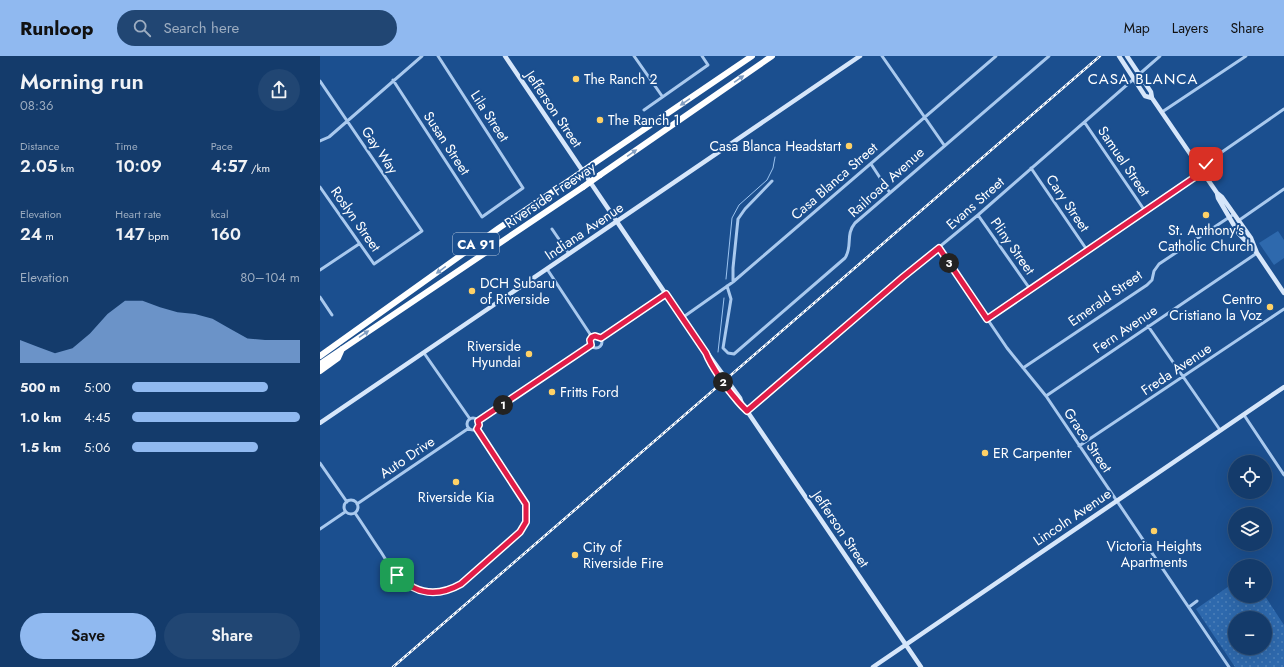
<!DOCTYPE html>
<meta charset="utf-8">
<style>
body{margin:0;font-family:Jost,sans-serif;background:#214673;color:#f1f3f6;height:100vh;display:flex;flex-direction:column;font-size:15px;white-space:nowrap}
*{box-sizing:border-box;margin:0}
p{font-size:13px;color:#9dadc1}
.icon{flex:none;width:22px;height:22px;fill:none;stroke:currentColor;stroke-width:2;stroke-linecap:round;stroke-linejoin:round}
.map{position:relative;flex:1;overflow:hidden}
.details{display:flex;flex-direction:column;background:#143b6b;width:320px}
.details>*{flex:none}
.tools{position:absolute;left:908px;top:399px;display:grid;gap:8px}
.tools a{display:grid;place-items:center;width:44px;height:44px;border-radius:50%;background:#143b6b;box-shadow:0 4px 16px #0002,0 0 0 1px #33557e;font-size:20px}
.pin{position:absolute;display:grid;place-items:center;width:34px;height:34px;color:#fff;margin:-17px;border-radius:8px;box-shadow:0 2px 6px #0006}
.km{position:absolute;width:20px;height:20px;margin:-10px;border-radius:50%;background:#222;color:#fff;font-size:11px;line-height:20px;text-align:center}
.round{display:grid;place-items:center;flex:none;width:42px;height:42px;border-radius:21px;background:#214673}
.head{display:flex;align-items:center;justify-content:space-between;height:68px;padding:0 20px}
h1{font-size:22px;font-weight:600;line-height:30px}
.stats{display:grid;grid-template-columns:repeat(3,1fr);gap:6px;height:68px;padding:4px 20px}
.stats div{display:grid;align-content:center}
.stats b{font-size:17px;font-weight:600}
.stats small{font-size:11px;font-weight:400}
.stats p{font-size:11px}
.chart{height:112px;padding:8px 20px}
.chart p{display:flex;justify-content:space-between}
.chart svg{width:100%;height:72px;margin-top:4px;fill:#90b9f0;opacity:.7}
.primary-button{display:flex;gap:8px;margin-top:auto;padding:8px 20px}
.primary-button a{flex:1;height:46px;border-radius:24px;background:#90b9f0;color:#111;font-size:16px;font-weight:600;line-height:46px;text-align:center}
.primary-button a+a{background:#214673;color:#f1f3f6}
ul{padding:0 20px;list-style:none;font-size:13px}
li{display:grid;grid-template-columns:64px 48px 1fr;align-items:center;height:30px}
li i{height:10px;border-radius:5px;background:#90b9f0}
header{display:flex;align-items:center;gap:24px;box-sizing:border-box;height:56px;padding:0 20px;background:#90b9f0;color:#111}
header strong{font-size:19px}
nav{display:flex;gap:22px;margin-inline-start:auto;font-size:14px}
.search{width:280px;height:36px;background:#214673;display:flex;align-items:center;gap:10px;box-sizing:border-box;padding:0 14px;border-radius:22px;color:#9dadc1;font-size:15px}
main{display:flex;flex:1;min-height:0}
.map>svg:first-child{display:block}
.grass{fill:url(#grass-dots);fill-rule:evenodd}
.green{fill:#2e69ad}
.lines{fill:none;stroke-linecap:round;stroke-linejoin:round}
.stream{stroke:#9cc4f0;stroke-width:1}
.street{stroke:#a9c9ee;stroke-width:3}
.secondary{stroke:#d6e6fa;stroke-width:4.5}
.highway{stroke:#fff;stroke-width:6}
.rail-casing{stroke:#fff;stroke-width:2.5}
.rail{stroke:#1b4f8f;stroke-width:1;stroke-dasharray:3;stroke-linecap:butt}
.highway-bridge{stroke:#fff;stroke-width:6}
.oneway{fill:#829ec1}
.route-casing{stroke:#fff;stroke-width:8}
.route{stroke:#e11d48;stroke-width:5}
.poi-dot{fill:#ffd166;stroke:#1b4f8f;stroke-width:1.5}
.labels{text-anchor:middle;stroke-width:4;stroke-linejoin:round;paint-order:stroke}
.shield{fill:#1b4f8f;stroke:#bbcadd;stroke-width:1}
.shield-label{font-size:13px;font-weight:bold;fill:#fff}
.poi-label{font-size:14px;fill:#fff;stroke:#1b4f8f;text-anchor:start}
.street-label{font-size:14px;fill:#fff;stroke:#1b4f8f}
.neighbourhood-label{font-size:15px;letter-spacing:1px;fill:#fff;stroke:#1b4f8f}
</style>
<header>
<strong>Runloop</strong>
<div class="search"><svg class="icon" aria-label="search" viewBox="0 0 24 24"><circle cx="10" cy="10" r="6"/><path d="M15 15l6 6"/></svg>Search here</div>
<nav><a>Map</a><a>Layers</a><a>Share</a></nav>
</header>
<main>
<section class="details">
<div class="head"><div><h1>Morning run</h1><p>08:36</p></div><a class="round"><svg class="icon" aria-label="share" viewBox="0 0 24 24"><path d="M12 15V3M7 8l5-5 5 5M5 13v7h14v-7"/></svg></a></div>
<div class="stats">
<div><p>Distance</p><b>2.05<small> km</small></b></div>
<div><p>Time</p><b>10:09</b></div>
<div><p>Pace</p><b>4:57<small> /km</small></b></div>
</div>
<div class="stats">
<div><p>Elevation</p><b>24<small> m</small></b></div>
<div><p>Heart rate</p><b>147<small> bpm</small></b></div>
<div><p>kcal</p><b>160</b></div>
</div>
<div class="chart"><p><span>Elevation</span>80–104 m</p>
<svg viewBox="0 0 160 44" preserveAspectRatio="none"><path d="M0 44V30L10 34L20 38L30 35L40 26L50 14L60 6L70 6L80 10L90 13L100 14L110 17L120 23L130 29L140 30L150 30L160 30V44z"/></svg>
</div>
<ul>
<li><b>500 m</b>5:00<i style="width:81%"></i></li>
<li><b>1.0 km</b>4:45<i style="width:100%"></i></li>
<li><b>1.5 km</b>5:06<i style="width:75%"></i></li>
</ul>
<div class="primary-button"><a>Save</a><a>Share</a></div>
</section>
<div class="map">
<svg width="964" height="611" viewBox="0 0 964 611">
<defs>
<pattern id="grass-dots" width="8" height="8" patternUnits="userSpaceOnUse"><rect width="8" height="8" fill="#2e69ad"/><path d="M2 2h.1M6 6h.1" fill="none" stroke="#4d80b9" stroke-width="1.8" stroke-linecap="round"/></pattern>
</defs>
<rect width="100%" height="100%" fill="#1b4f8f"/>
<path class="grass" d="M915,526V540H945L964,569V611H915L876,553ZM915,562H945V592H915Z"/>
<path class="green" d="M958,175L964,184V202L954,209L939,187Z"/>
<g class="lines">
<path class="stream" d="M406,223L412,162L419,149L447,124L453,112L455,101
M398,296L404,242"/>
<path class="street" d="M314,0L342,40
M562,0L624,89
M73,24L162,161L203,132L118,0
M0,25L102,175L54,208L0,131
M324,54L388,9L382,0
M842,56L926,0
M765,67L825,155
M0,85L9,81L102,0
M551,108L570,137
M711,112L767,194
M658,159L710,233
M918,165L964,133
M232,173L249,198
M619,192L687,292L726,340L909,611
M227,213L272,281
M0,214L39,188
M413,226V212L418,163L425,153L452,125
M407,230L411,243L403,292L408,297L414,298L525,202C533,190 525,179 535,167L729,0
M0,241L12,259
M362,262L413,226L676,0
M667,263L875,121L881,113L889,105L964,53
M828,270L900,374
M270 286a6 6 0 1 1 12 0a6 6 0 1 1-12 0Z
M281,282L346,238
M104,297L150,363
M703,312L827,229L832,224L834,215L839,208L914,158
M726,340L937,197
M427,355L583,221L658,159L840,0
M924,359L964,419
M147 368a6 6 0 1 1 12 0a6 6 0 1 1-12 0Z
M158,365L271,289
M759,390L964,253
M0,407L27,446
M24 451a7 7 0 1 1 14 0a7 7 0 1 1-14 0Z
M37,448L149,372
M35,457C44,470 52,483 61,496C68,507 75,520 85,528C103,540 123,538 141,528L200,476L206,466V448L157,373
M0,473L25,456
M869,551L877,545"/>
<path class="secondary" d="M185,0L362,262L420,342L422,348
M799,0L825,40L832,42
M807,0L831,36L832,42L897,137L902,141L931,182L937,197
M897,137L898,142L919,178L937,197L964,237
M387,299C390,309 408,336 416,344C420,348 424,351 427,355L601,611
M0,367L540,0
M553,611L964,331"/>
<path class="highway" d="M273,108L432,0
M280,119L452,0
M0,300L179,172L256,120
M0,308L263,131
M0,315L18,302L22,293"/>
<defs>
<path id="rail" d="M73,611L780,0"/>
</defs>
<use href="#rail" class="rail-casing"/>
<use href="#rail" class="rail"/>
<path class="highway-bridge" d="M256,120L273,108
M263,131L280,119"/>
</g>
<defs><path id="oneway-solid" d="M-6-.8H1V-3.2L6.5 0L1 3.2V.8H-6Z"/></defs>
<g class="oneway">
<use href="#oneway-solid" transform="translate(419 23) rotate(-35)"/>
<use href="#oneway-solid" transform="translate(365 46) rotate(146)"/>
<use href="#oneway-solid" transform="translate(312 97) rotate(-35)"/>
<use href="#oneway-solid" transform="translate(121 214) rotate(144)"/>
<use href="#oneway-solid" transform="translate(44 278) rotate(-34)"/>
</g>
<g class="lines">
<defs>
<path id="route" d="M77,519C96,539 118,541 141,528L200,476L206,466V448L157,373L159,369L158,365L271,289L270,284L272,281L275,280L281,282L346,238L386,297C391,310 407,333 416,343C419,347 423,351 427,355L583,221L619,192L667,263L875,121L886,108"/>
</defs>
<use href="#route" class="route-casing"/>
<use href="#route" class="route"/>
</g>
<g class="poi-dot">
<circle cx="256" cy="23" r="4"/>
<circle cx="280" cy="64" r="4"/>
<circle cx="529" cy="90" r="4"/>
<circle cx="886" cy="159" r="4"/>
<circle cx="152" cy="235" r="4"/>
<circle cx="950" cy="251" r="4"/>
<circle cx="209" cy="298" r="4"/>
<circle cx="232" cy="336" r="4"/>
<circle cx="665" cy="397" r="4"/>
<circle cx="136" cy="426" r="4"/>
<circle cx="834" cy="475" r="4"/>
<circle cx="255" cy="499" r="4"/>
</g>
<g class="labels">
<rect class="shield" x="133" y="177" width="46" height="22" rx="3"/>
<g class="shield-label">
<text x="156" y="193">CA 91</text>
</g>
<g class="poi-label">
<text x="264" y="28">The Ranch 2</text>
<text x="288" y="69">The Ranch 1</text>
<text x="521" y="95" text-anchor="end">Casa Blanca Headstart</text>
<text x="886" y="179" text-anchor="middle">St. Anthony's<tspan x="886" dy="16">Catholic Church</tspan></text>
<text x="160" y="232">DCH Subaru<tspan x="160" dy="16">of Riverside</tspan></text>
<text x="942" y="248" text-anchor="end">Centro<tspan x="942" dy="16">Cristiano la Voz</tspan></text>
<text x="201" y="295" text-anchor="end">Riverside<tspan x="201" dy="16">Hyundai</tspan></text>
<text x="240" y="341">Fritts Ford</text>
<text x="673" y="402">ER Carpenter</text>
<text x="136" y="446" text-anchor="middle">Riverside Kia</text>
<text x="834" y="495" text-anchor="middle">Victoria Heights<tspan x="834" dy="16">Apartments</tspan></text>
<text x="263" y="496">City of<tspan x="263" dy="16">Riverside Fire</tspan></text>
</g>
<g class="street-label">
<text transform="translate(234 53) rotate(56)" y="5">Jefferson Street</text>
<text transform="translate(170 60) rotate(57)" y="5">Lila Street</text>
<text transform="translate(127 87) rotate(57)" y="5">Susan Street</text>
<text transform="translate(60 94) rotate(56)" y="5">Gay Way</text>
<text transform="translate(804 105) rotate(56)" y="5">Samuel Street</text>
<text transform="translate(514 125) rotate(-41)" y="5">Casa Blanca Street</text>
<text transform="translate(566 126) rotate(-42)" y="5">Railroad Avenue</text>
<text transform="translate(230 139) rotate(-34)" y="5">Riverside Freeway</text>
<text transform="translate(655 147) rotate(-41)" y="5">Evans Street</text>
<text transform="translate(748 147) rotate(56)" y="5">Cary Street</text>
<text transform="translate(36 163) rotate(55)" y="5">Roslyn Street</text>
<text transform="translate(264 175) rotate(-34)" y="5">Indiana Avenue</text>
<text transform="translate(693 190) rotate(55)" y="5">Pliny Street</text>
<text transform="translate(785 242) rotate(-35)" y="5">Emerald Street</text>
<text transform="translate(805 273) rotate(-34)" y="5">Fern Avenue</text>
<text transform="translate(856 313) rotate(-34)" y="5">Freda Avenue</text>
<text transform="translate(768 384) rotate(56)" y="5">Grace Street</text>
<text transform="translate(87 401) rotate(-34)" y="5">Auto Drive</text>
<text transform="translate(752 461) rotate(-34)" y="5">Lincoln Avenue</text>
<text transform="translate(521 473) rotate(56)" y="5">Jefferson Street</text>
</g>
<g class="neighbourhood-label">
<text x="823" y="28">CASA BLANCA</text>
</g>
</g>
</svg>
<div class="tools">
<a><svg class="icon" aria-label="locate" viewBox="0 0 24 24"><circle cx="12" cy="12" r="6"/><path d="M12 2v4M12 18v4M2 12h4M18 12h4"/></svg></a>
<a><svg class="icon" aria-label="layers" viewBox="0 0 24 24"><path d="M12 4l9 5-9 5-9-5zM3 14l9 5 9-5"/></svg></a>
<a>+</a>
<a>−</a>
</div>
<div class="pin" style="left:77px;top:519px;background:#1e9e55"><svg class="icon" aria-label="arrive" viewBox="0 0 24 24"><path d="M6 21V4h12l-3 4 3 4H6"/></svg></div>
<div class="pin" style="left:886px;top:108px;background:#d93025"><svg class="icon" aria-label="check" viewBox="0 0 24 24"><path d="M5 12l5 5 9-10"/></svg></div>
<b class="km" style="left:183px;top:349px">1</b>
<b class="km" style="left:403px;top:326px">2</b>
<b class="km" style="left:629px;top:207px">3</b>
</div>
</main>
